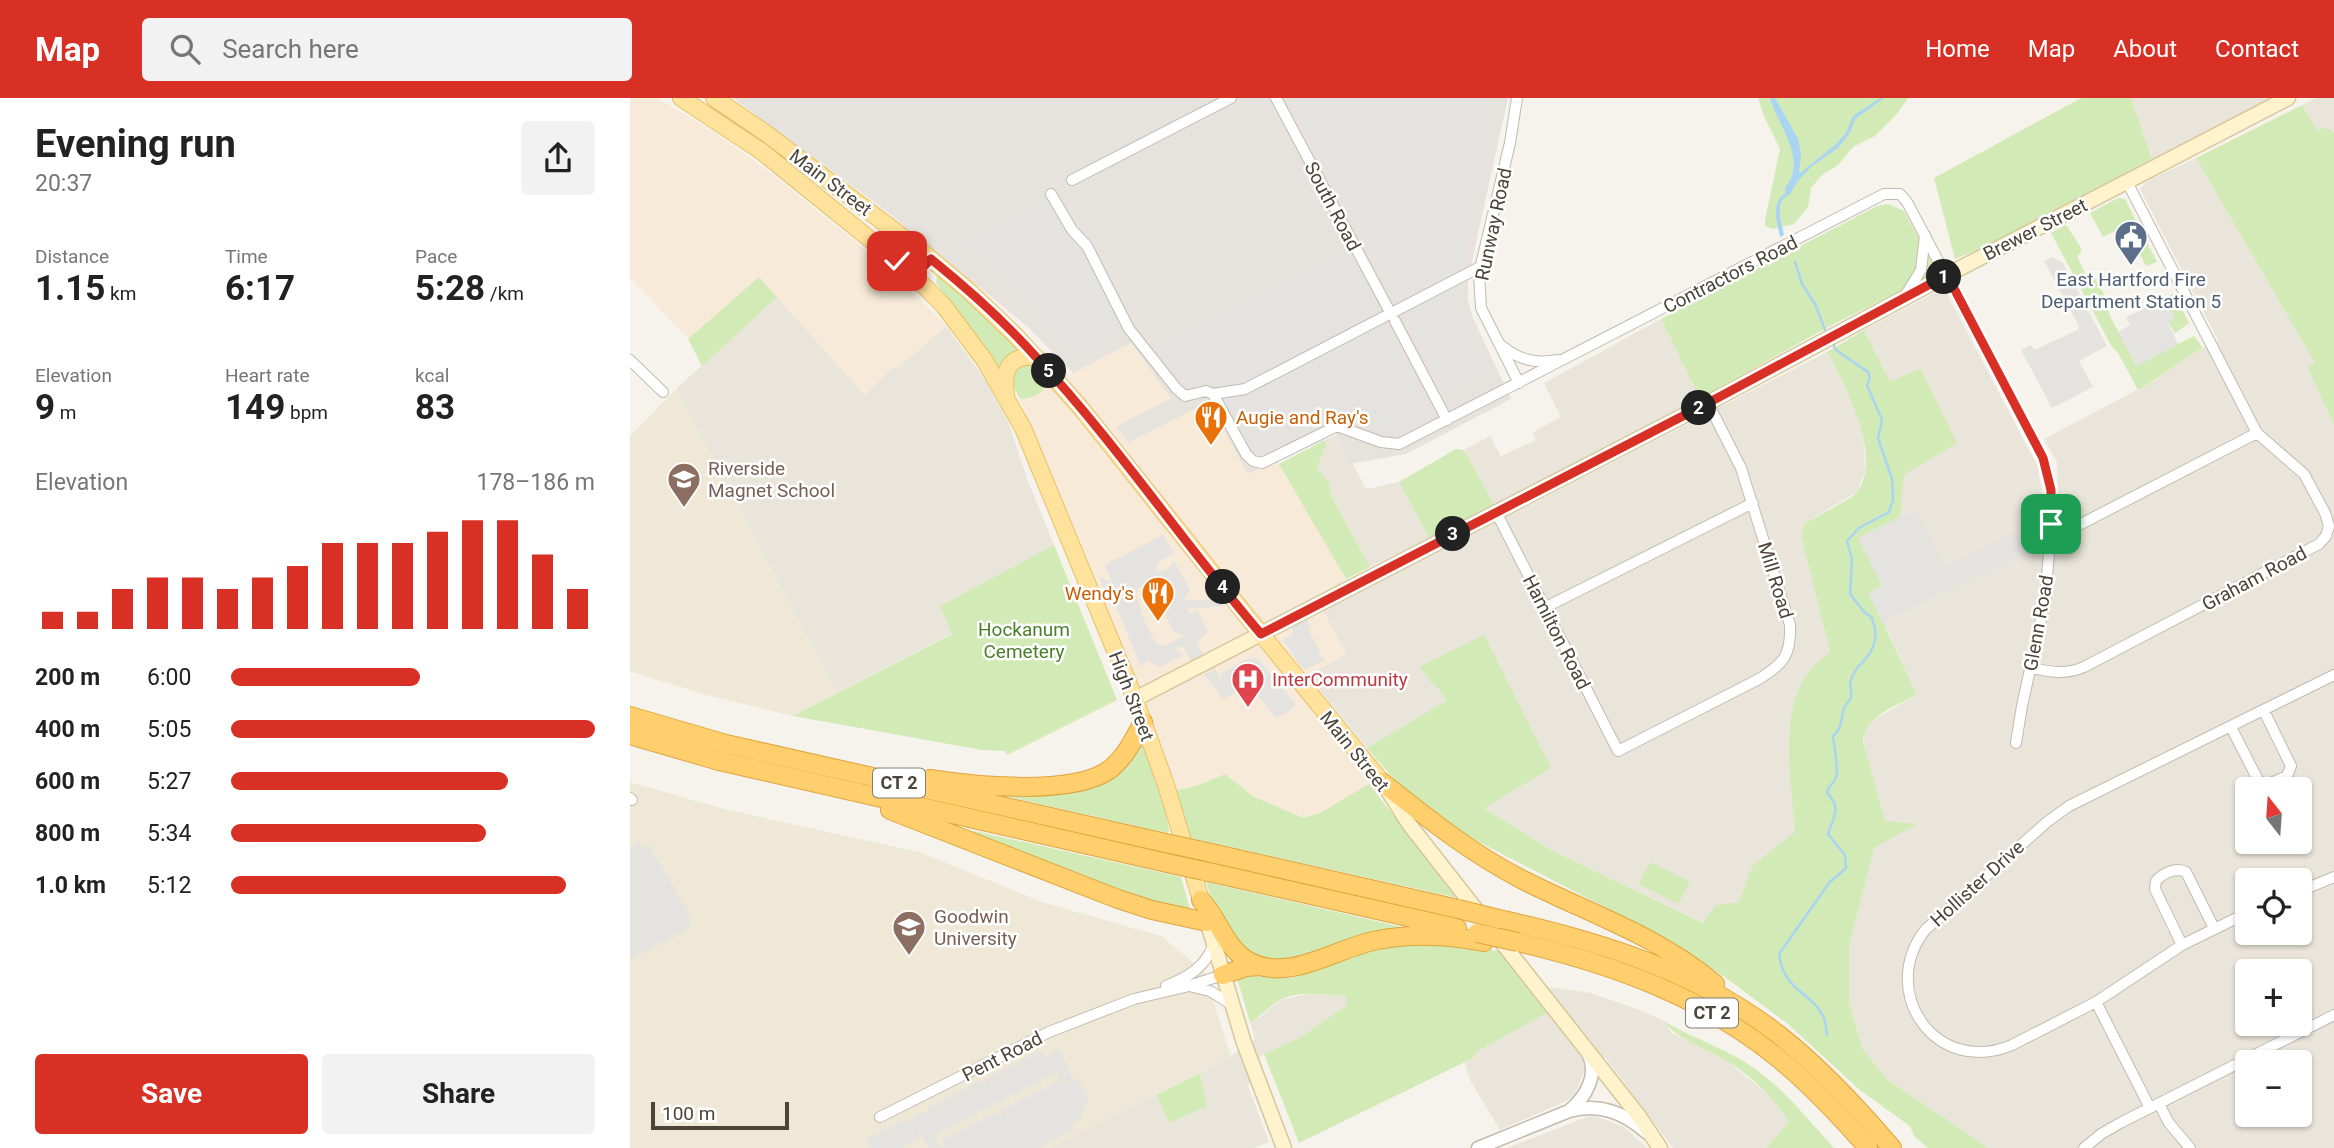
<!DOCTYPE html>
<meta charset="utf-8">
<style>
body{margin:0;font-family:Roboto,sans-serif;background:#f2f2f2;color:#222;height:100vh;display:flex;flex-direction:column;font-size:26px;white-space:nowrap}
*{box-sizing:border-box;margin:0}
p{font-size:23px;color:#767676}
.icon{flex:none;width:38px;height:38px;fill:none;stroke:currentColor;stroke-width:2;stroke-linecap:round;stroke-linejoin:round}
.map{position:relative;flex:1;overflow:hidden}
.details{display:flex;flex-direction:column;background:#fff;width:630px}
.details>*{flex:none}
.needle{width:46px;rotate:343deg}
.fabs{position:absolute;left:1605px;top:679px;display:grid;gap:14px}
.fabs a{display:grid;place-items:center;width:77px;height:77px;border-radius:7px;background:#fff;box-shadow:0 2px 5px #0004;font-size:35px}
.scale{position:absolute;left:21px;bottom:18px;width:138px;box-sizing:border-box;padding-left:7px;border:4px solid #4b4439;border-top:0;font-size:19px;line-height:24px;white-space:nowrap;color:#4b4439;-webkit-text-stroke:5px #fff;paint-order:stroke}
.pin{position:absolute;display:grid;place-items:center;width:60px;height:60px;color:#fff;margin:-30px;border-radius:14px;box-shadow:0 4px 10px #0006}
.km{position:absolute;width:35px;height:35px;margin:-18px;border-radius:50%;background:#222;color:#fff;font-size:19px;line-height:35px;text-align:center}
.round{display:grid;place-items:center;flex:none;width:74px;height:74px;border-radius:7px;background:#f2f2f2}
.overview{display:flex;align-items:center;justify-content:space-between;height:119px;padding:0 35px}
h1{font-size:38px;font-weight:700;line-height:52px}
.stats{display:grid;grid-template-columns:repeat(3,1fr);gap:10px;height:119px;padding:7px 35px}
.stats div{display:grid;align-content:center}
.stats b{font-size:35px;font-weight:700}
.stats small{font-size:19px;font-weight:400}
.stats p{font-size:19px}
.chart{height:196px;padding:14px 35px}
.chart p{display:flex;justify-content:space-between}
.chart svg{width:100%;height:126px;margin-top:7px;stroke:#d93025;stroke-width:6}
.action{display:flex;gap:14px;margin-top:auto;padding:14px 35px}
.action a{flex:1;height:80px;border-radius:7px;background:#d93025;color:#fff;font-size:28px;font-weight:700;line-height:80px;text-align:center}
.action a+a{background:#f2f2f2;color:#222}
ul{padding:0 35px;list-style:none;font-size:23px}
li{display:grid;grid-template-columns:112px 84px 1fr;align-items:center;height:52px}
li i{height:18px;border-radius:9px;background:#d93025}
header{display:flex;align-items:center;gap:42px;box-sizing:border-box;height:98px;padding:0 35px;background:#d93025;color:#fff}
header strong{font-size:33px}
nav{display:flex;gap:38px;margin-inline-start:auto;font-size:24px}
.search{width:490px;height:63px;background:#f2f2f2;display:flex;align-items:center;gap:18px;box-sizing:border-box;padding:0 24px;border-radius:7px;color:#767676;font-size:26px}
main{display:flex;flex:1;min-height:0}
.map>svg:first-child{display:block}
.residential{fill:#eae5da;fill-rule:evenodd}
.commercial{fill:#f7ead8}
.industrial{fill:#e6e2dd}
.education{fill:#efe8d6}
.green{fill:#d2eab5}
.parking{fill:#e5e3e0;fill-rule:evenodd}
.water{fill:#a9d4f2}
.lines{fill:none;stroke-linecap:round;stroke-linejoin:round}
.stream{stroke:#a9d4f2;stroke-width:2.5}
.minor-casing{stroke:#c2bbae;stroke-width:12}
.tertiary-casing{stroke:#c2bbae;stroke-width:15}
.secondary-casing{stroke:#d6c79b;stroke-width:17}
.primary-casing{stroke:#e6c16a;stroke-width:18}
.motorway-casing{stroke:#e0a43c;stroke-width:20}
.minor{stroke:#fff;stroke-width:10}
.tertiary{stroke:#fff;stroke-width:12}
.secondary{stroke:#fff3cd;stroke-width:14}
.primary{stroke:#ffe39c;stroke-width:16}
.motorway{stroke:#ffcf6e;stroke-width:18}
.motorway-bridge-casing{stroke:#e0a43c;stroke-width:20;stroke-linecap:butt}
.motorway-bridge{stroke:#ffcf6e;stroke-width:18}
.route-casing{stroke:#fff;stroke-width:14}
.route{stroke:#d93025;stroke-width:9}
.labels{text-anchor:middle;stroke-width:5;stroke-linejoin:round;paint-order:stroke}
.shield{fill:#fff;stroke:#817c74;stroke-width:2}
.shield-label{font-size:18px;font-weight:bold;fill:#4b4439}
.street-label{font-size:19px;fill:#4b4439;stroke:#fff}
.service-label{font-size:19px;fill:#4e5e75;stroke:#fff}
.food-label{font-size:19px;fill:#c56008;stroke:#fff;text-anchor:start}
.education-label{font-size:19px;fill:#785e54;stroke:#fff;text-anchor:start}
.park-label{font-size:19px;fill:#4a7f2a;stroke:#fff}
.health-label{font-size:19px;fill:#be3a42;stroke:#fff;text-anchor:start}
</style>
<header>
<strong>Map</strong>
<div class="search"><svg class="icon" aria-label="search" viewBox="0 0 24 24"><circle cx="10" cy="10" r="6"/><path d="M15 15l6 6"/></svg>Search here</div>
<nav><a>Home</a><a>Map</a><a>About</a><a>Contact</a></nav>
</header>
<main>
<section class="details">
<div class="overview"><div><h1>Evening run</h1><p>20:37</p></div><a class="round"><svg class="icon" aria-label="share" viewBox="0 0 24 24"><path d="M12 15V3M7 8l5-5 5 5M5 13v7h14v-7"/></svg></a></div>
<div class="stats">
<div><p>Distance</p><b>1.15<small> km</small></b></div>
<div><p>Time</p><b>6:17</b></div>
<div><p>Pace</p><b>5:28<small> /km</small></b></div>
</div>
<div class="stats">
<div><p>Elevation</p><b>9<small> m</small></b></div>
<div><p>Heart rate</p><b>149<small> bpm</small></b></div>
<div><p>kcal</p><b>83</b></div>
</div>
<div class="chart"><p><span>Elevation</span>178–186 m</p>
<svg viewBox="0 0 160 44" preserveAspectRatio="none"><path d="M5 44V38M15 44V38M25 44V30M35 44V26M45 44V26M55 44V30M65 44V26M75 44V22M85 44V14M95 44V14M105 44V14M115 44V10M125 44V6M135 44V6M145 44V18M155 44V30"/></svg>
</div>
<ul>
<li><b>200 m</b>6:00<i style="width:52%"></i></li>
<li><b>400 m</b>5:05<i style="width:100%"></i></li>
<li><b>600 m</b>5:27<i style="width:76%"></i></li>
<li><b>800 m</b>5:34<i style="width:70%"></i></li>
<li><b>1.0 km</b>5:12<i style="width:92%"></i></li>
</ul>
<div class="action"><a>Save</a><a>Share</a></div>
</section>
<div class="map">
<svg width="1704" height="1050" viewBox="0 0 1704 1050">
<rect width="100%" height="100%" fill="#f6f3ec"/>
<path class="residential" d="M1501,0H1646L1524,65Z
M1686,0H1704V35L1695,29L1687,34L1672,7Z
M1566,60L1685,265L1677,269L1704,327V1050H1358L1258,982L1233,952L1219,905V847L1244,750L1233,635L1238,625L1287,597L1258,534L1233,492L1274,377L1293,364L1290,270L1260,284L1234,232L1308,193L1316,194L1408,369L1414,410L1413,456L1429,422L1427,364L1414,341L1526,282L1554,260L1588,242L1510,91L1517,83ZM1617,691H1670V744H1617ZM1617,782H1670V835H1617ZM1617,873H1670V926H1617ZM1617,964H1670V1017H1617Z
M147,199L235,297L261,271L270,268L316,228L356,283L379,326L397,381L424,447L310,508L322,535L207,595L46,291Z
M1031,221L1070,300L865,408L834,352L860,338L871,358L906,342L903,334L931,319L914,285Z
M1197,254L1229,319L1234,348L1235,374L1227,394L1175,425L1171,438L1200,554L1178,574L1159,629L1165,735L1122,768L1109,804L1086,807L1074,825L921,752L853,709L920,670L789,569L817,602L737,650L677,577L716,556L692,511L818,449Z
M707,337L736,391L769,384L799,440L740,469L687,370L696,347L695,342Z
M921,889L961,895L1007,911L1032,922L1042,935L1096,962L1146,1003L1159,1024L1136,1050H1043L975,959L957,967L945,996L936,1003L870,1032L840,982L835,964L843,960L846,954L917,915L905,900Z
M679,896L716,898V908L669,940L631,958L618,988L639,1044L624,1050H420L525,996L541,1025L577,1008L570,975L601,958L625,941L620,924L629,920L650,902Z
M962,1017L994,1029L1017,1050H877Z"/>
<path class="commercial" d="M0,0H27L81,32L137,72L266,177L316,228L270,268L261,271L235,297L129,179L58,241L0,180Z
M500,245L542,300L486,330L499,343L578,303L618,376L647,362L716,481L717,498L692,511L716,556L677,577L667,589L745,685L690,715L674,720L624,699L595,676L566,688L544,693L518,610L390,301L403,300L419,280L443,275Z"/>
<path class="industrial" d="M103,0H878L838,181V202L842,218L881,301L776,356L720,366L705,333L618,376L578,304L499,344L486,329L541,300L501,245L443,275L398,229L255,112Z"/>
<path class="education" d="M46,291L207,595L163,618L76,597L0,573V338Z
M0,684L94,711L289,754L412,804L531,838L574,873L601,959L421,1050H0Z"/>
<path class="green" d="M1128,0H1278L1267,16L1245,38L1223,49L1208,67L1192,77L1181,90L1178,109L1164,126L1143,131L1135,128V122L1150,51L1134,18Z
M1451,0H1501L1522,61L1353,149L1325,161L1304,80Z
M1672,7L1687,33L1695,29L1704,35V327L1677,269L1685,265L1566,60Z
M1488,100L1495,101L1527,164L1516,168L1495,128L1473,139L1460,115Z
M1258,106L1274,113L1304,168L1301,177L1200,228L1070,300L1031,221L1247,108Z
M1436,127L1452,151L1450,152L1451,155L1447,158L1456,177L1462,175L1474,196L1480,218L1506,267L1564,238L1573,250C1549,262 1531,280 1508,292L1488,255L1482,249L1421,135Z
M309,175L389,250L370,271L351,243L306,185L307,176Z
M129,179L147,199L72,268L58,241Z
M1544,195L1559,225L1545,235L1538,224L1544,220L1538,207L1530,210L1527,204Z
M1234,232L1260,284L1290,270L1327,345L1274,377L1270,419L1229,440L1252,488L1239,495L1287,597C1267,608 1233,618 1233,644L1255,723L1287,726L1244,750L1219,848V905L1233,952L1258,982L1358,1050H1298L1284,1038L1280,1028L1231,993L1158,926L1100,883L1044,845L826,732L765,682L737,650L817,602L789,569L854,537L921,670L854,710L921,752L1073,825L1086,807L1109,804L1122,768L1165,734C1162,686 1148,618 1177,576C1183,567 1193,561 1200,554L1171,438L1175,425C1186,419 1220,402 1227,394C1254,359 1214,286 1197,254Z
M389,266H403L419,280C413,295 407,300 390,301L382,286L383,272Z
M695,342L696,347L687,370L699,385L701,397L740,469L716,481L649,366Z
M826,351L834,352L865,408L799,440L769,384Z
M424,447L487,602L377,657L375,653L352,652L163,618L322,536L310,508Z
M511,642C521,671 535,702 539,733L537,735L357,694L449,689Z
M595,676L624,699L674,720L690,715L739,686L828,800L560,740L544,693L566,688Z
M344,733L551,779L561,815L527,807L342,736Z
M1020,764L1060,784L1048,806L1009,786Z
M576,784L785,832L671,861C633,867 618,859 597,828C587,813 581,801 576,784Z
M778,843L869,853L917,915L846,954L843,960L669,1045L634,956L669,940L716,908V898C695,897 666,892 648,903C637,910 631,919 620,924L606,877L662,880L730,855Z
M1032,922C1065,942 1102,952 1132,976C1159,997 1181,1025 1204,1050H1136L1159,1024C1145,1000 1117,974 1092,960C1071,949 1048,941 1032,922Z
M570,975L577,1008L540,1025L526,997Z"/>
<path class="parking" d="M659,0H865L852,78L834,144L835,212L854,276L817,295Z
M417,101L439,140L451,151L494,233L447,260L411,218L403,204L336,144Z
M717,150L802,316L766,342L724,326L703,323L629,359L590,294L576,287H562L540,269L526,252L534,246Z
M1422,159L1433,165L1477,248L1449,263L1463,289L1422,310L1391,252L1401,247L1404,252L1448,232L1449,228L1414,163Z
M1527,204L1530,210L1538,207L1545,220L1538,225L1548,246L1507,268L1488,234L1500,227L1496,219Z
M1287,411L1315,469L1400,428L1404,436L1396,440L1402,453L1253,525L1238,495L1252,488L1228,440Z
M533,437L544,455L527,465L526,470L529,474L538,471L544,463L560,492L554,502H578L586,498L594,508L557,511L560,516L565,512L569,514L578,533L567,545L573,557L561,563L554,549L551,548L545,552L554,557L530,569L517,562L511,569L484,503L489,495L474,491L469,479L482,484L475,467ZM517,485L521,488L515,492L520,502L535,497V501L528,502L544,534L555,537L535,548L526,546L513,520L506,497L508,491Z
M675,519L681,529L678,531L690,553L689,556L695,562L676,571L672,570L653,542L662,536V526Z
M627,560L666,606L660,613L646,620L617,583L622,577L613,583L615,589L593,601L574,576L585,571L592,583L590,576L615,562Z
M9,744L14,750L19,748L63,822L59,826L58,831L0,862V750Z
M429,950L443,981L451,984L459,1001L450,1022L441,1027L444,1032L409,1050H299L289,1033L290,1041L272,1050H238L241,1048L237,1040L278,1020L282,1025L283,1019L293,1014L299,1016L297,1010L352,982L356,988L354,982L411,952L415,958ZM426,975L433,988L428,983L370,1013L372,1020L367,1014L312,1042L314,1048L309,1047L306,1040L307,1036Z"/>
<path class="water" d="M1140,0H1145L1168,41L1171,56L1169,76L1205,47L1216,35L1223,18L1250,0H1254L1225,21L1220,35L1209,49L1181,69L1167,84L1160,96L1153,101L1150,107V119L1154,137L1150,139C1147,124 1140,104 1156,95L1155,90C1178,62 1149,29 1140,0Z"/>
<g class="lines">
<path class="stream" d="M1165,164L1172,186L1185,206L1196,234
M1197,937C1196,932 1196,925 1194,920C1182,893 1154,895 1149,856L1199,785L1216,770L1215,757L1198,736C1204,718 1212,710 1197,695C1198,687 1203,687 1206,680C1209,673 1204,648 1203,638C1214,629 1210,620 1215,608C1217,605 1220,603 1221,599C1222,594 1219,588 1221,582C1225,566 1240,562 1244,546C1247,536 1245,527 1241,519L1234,514L1220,496L1222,461L1217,443L1229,430L1259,414L1263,402L1262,381L1248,340L1252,322L1237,287L1240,280L1238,274L1206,252L1201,243"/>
<defs>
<path id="minor" d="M646,0L761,216
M887,0L880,45L849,175L851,210L889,285
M442,82L601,0
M421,96L442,132L457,148L499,231L546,290L555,298L576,293L583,296L616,356L623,363L632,365L707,328L751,344L769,346L1254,96H1270L1277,104L1413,361L1421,392L1420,442L1415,503L1392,608L1386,645
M1275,198L1291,172L1295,137
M765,223L817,322
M871,247C889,262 905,266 928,262
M0,262L33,294
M583,296L615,291L850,169
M866,414L988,653L1129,581C1154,565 1161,558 1160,527L1111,370L1078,305
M1420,442L1627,335
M914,510L1123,405
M1401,570C1420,574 1435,577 1454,569L1689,446L1696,438L1699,428L1695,415L1674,376L1627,335L1497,84
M1601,629L1628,682L1636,687L1657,678L1661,668L1634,613
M0,700L2,702
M1670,793L1704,779
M1617,815L1552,847L1466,904L1382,947C1307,979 1247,895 1295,832L1417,724L1439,708L1704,577
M1552,847L1525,791L1526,783C1533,775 1546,769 1556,774L1584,830
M536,888C559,879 575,869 584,846
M563,889L580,893L601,906
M1466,904L1520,1010
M1529,1006L1539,1025L1560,1050
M250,1019L419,934L504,901L555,889L593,877
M1454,1050L1471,1036L1492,1024L1704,917"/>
<path id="tertiary" d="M939,1013C956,999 969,976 958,955
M848,1050L939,1013C969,1005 993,1014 1016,1034"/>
<path id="secondary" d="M505,601L1078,305L1317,177L1658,0
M757,691L779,726L851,818
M575,816L614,945L654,1050
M866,837L1008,1017L1030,1050"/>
<path id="primary" d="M51,0L131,53L279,173L314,208L355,263L393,330L505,601L536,687L571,802
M84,0L137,36L290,152L338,192L387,239L450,309L615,516L752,684
M376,297C373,272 378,257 406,259"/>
<path id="motorway" d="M0,618L96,646L540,746
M0,637L89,663L546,767
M300,681C344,688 442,698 479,672C495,660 504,641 513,624
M752,684C797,720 842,756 893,782C958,815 1029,838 1085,886
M260,712L488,801L522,812L577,824
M568,752L828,811
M574,773L827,830
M571,802C588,820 594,846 615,861C657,888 706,849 748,842C783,835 819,837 854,844
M869,821C969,843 1067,873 1149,937C1191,970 1227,1009 1262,1050
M888,844C982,866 1072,898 1148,960C1181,987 1210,1018 1238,1050
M593,877L616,869L630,868"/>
</defs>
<use href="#minor" class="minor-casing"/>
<use href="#tertiary" class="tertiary-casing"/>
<use href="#secondary" class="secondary-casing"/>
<use href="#primary" class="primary-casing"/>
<use href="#motorway" class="motorway-casing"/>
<use href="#minor" class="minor"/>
<use href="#tertiary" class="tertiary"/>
<use href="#secondary" class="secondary"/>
<use href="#primary" class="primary"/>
<use href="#motorway" class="motorway"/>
<defs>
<path id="motorway-bridge" d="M540,746L568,752
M546,767L574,773
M828,811L869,821
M847,835L888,844"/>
</defs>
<use href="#motorway-bridge" class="motorway-bridge-casing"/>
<use href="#motorway-bridge" class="motorway-bridge"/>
</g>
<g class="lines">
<defs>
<path id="route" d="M267,163L284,178L301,161C338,191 374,223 406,259C487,346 554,446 631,536L1078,305L1317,177L1413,360L1421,392V426"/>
</defs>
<use href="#route" class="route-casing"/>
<use href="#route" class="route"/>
</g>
<defs>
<symbol id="civic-pin" viewBox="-11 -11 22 30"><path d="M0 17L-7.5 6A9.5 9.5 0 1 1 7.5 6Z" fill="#5c6f8a" stroke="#fff"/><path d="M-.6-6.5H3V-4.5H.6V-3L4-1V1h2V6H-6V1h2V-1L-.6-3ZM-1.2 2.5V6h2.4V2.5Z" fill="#fff"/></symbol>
<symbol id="restaurant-pin" viewBox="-11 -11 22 30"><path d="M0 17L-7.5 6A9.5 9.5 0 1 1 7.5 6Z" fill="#e8710a" stroke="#fff"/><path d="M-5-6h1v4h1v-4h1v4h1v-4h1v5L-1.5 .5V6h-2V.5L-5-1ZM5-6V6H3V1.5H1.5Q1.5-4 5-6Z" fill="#fff"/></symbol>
<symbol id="school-pin" viewBox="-11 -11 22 30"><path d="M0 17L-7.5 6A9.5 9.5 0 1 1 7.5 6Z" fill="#8d6e63" stroke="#fff"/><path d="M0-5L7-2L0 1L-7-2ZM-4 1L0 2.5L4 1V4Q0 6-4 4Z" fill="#fff"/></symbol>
<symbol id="hospital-pin" viewBox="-11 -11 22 30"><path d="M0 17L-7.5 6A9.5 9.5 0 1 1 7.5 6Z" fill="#e0444e" stroke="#fff"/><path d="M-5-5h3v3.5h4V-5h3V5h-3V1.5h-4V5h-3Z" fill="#fff"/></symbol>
<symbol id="university-pin" viewBox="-11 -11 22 30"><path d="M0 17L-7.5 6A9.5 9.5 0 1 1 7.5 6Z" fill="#8d6e63" stroke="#fff"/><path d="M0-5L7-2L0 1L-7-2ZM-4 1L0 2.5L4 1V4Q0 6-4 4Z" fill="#fff"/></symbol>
</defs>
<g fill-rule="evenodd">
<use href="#civic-pin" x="1482" y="120" width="38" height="52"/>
<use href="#restaurant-pin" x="562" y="300" width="38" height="52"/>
<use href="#school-pin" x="35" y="362" width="38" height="52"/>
<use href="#restaurant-pin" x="509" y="476" width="38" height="52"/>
<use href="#hospital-pin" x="599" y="562" width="38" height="52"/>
<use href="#university-pin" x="260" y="810" width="38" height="52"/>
</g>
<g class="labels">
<g class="shield">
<rect x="243" y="670.5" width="52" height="29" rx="5"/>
<rect x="1056" y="900.5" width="52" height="29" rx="5"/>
</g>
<g class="shield-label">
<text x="269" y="691">CT 2</text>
<text x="1082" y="921">CT 2</text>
</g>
<g class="street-label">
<text transform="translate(201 84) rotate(37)" y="7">Main Street</text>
<text transform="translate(703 108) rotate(62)" y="7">South Road</text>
<text transform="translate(863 126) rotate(-78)" y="7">Runway Road</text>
<text transform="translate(1405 131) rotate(-27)" y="7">Brewer Street</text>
<text transform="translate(1100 176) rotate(-27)" y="7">Contractors Road</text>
<text transform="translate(1624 480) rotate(-28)" y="7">Graham Road</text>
<text transform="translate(1146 482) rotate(73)" y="7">Mill Road</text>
<text transform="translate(1408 525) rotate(-80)" y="7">Glenn Road</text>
<text transform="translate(927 534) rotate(63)" y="7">Hamilton Road</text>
<text transform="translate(502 598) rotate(69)" y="7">High Street</text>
<text transform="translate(725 653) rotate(51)" y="7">Main Street</text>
<text transform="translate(1347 785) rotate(-42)" y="7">Hollister Drive</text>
<text transform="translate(372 958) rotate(-27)" y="7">Pent Road</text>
</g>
<g class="service-label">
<text x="1501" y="188">East Hartford Fire<tspan x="1501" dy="22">Department Station 5</tspan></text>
</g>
<g class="food-label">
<text x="606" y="326">Augie and Ray's</text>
<text x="504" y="502" text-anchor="end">Wendy's</text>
</g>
<g class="education-label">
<text x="78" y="377">Riverside<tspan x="78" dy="22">Magnet School</tspan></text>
<text x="304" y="825">Goodwin<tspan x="304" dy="22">University</tspan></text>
</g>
<g class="park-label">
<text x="394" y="538">Hockanum<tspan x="394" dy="22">Cemetery</tspan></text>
</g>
<g class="health-label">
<text x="642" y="588">InterCommunity</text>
</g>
</g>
</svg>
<div class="fabs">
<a><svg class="needle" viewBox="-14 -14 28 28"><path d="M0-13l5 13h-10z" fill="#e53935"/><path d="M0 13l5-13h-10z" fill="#767676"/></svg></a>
<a><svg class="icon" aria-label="locate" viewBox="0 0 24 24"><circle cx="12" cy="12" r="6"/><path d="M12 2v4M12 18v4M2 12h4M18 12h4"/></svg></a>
<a>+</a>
<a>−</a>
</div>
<div class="scale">100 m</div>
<div class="pin" style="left:1421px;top:426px;background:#1e9e55"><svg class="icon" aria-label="arrive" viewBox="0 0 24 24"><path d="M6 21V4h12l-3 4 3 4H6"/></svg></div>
<div class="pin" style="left:267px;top:163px;background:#d93025"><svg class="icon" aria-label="check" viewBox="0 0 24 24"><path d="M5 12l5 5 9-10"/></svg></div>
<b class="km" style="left:1314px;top:179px">1</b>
<b class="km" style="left:1069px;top:310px">2</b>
<b class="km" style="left:823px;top:436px">3</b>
<b class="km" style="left:593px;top:489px">4</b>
<b class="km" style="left:419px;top:273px">5</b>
</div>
</main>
